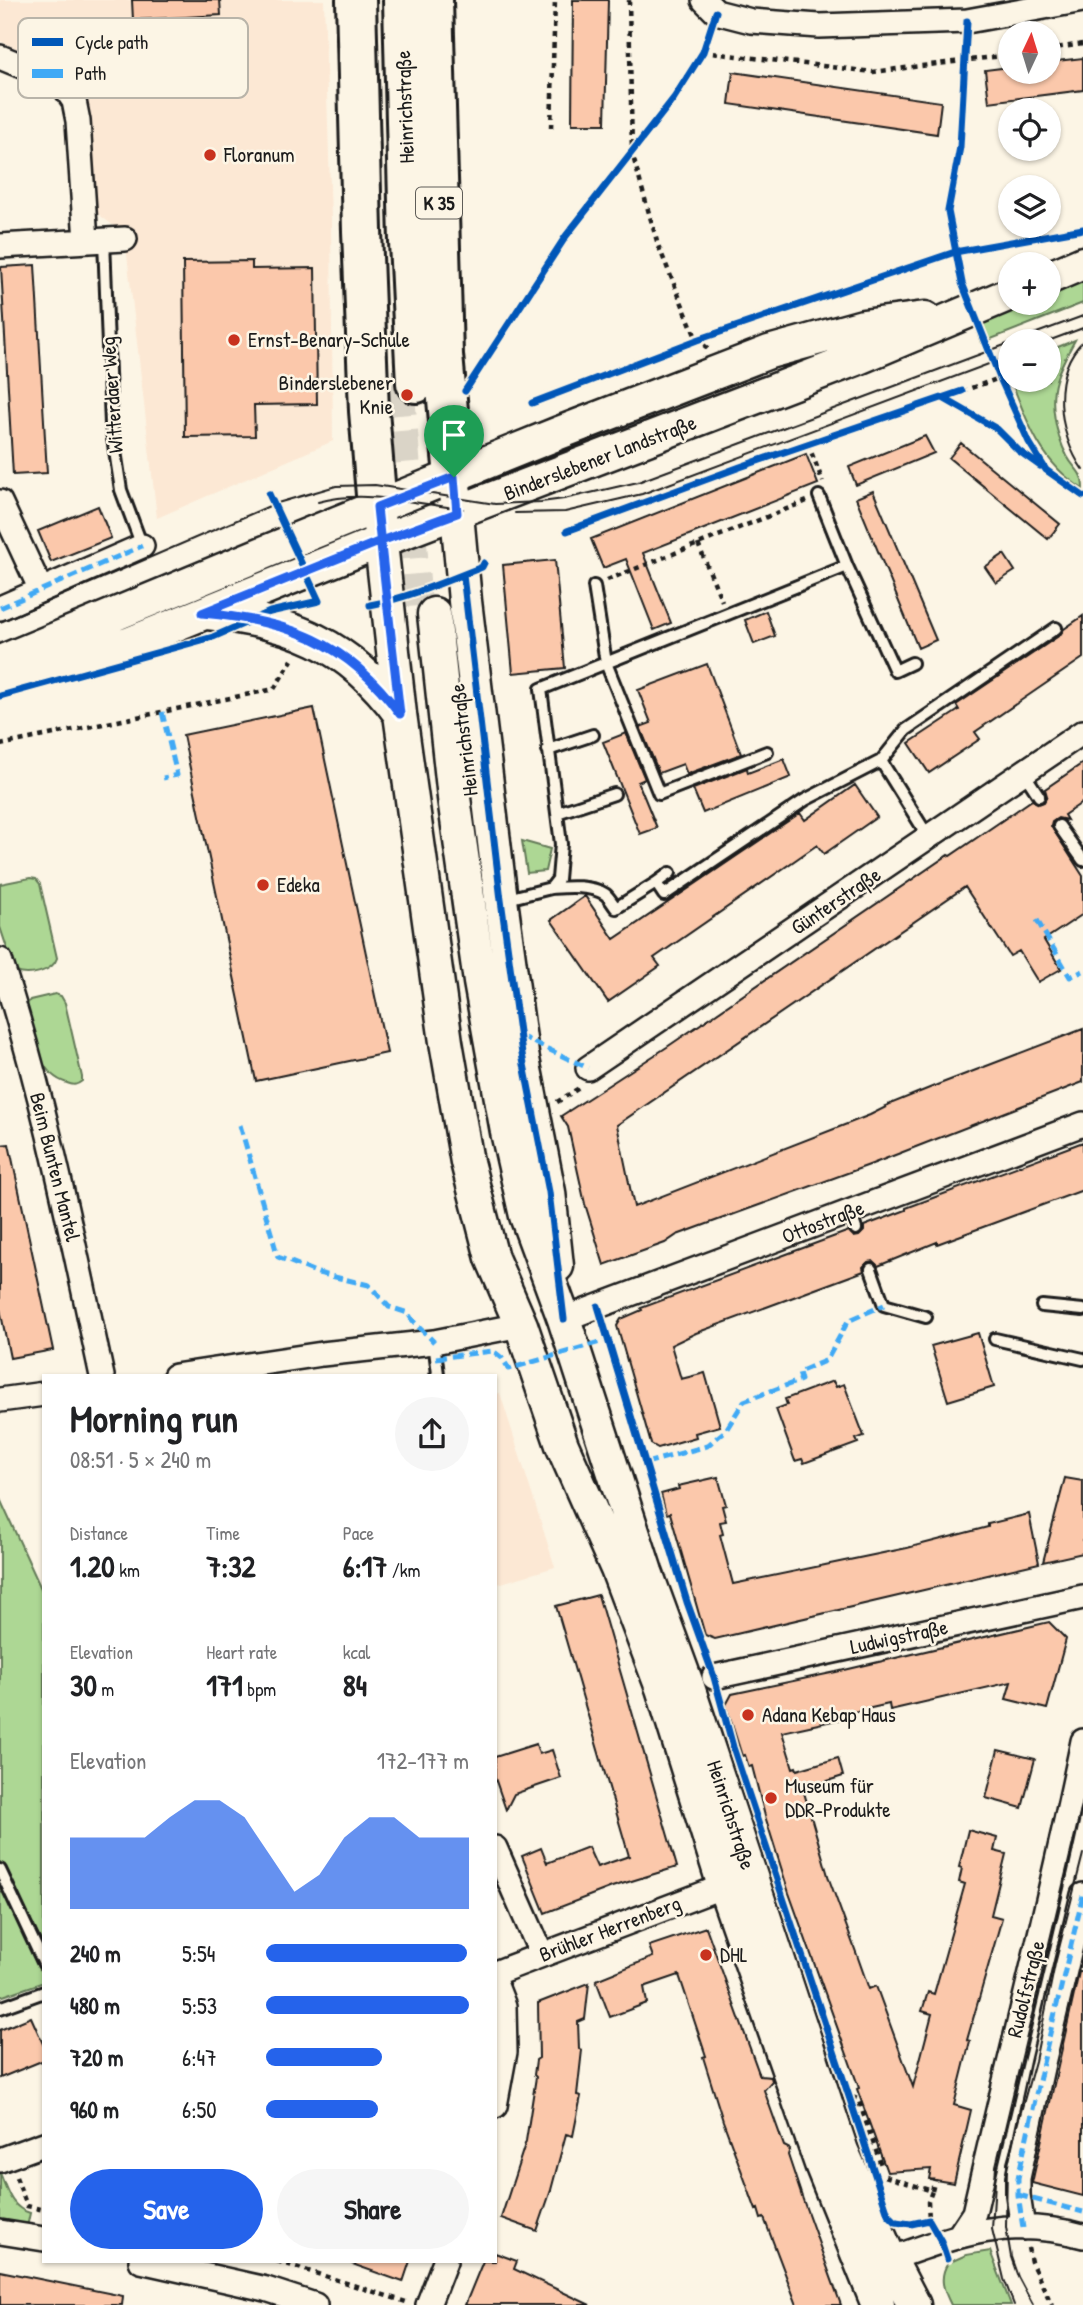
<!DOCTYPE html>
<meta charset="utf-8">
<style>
body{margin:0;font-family:"Patrick Hand",sans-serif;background:#f6f6f6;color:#202124;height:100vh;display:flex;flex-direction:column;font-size:26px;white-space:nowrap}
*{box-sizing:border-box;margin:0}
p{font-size:23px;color:#757577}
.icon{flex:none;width:38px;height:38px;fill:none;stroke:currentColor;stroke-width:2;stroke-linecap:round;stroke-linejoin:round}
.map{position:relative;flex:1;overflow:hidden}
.drawer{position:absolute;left:42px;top:1374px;width:455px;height:889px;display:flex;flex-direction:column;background:#fff;border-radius:0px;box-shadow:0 2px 5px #0004}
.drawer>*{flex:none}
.needle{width:46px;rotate:4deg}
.controls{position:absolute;left:998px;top:21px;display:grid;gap:14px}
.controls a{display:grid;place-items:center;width:63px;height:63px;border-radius:50%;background:#fff;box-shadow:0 2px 5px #0004;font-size:35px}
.pin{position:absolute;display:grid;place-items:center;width:60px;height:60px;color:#fff;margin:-72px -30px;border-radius:50% 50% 50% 0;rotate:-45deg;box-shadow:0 0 7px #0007}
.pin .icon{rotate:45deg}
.round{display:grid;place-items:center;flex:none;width:74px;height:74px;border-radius:37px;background:#f6f6f6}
.headline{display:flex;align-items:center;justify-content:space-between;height:119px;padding:0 28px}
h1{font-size:38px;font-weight:700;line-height:52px}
.stats{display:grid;grid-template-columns:repeat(3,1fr);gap:10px;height:119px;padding:7px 28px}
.stats div{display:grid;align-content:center}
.stats b{font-size:30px;font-weight:700}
.stats small{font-size:19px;font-weight:400}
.stats p{font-size:19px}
.chart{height:196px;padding:14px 28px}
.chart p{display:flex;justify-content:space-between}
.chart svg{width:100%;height:126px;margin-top:7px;fill:#2563eb;opacity:.7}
.action{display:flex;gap:14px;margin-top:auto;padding:14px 28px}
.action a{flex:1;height:80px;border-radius:42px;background:#2563eb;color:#fff;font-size:28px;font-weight:700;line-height:80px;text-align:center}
.action a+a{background:#f6f6f6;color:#202124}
ul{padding:0 28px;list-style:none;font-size:23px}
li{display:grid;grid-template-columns:112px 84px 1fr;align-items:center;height:52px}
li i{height:18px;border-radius:9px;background:#2563eb}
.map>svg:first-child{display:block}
.built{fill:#fce8d4}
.green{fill:#add794;stroke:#647a58;stroke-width:2}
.building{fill:#fbc8ab;stroke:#1c1c1c;stroke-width:2}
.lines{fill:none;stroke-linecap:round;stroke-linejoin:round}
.secondary-tunnel{stroke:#dad4c7;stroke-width:32;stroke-dasharray:32 16;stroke-linecap:butt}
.lane-casing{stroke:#1c1c1c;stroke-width:16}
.street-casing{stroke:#1c1c1c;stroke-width:28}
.secondary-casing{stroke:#1c1c1c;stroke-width:37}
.highway-casing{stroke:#1c1c1c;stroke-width:44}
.path{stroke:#1c1c1c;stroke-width:4.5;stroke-dasharray:5 5;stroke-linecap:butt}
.lane{stroke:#fcf5e5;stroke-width:10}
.street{stroke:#fcf5e5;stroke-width:23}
.secondary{stroke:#fcf5e5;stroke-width:32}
.highway{stroke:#fcf5e5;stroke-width:38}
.tram{stroke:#1c1c1c;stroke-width:2}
.quiet{stroke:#3fa9f5;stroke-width:5;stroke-dasharray:10 5;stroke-linecap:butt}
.cycleway-casing{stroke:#fcf5e5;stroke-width:11}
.cycleway{stroke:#0057b8;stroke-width:7}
.route-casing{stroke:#fff;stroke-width:14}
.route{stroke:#2563eb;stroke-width:9}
.poi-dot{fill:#c8321e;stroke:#fcf5e5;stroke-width:2.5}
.labels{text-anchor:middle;stroke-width:5;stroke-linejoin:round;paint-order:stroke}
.shield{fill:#fcf5e5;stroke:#5f5d58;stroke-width:2}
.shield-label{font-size:19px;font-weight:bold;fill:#1c1c1c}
.street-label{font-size:21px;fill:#1c1c1c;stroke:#fcf5e5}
.poi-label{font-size:21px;fill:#1c1c1c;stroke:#fcf5e5;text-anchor:start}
.key{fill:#fcf5e5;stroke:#b9b4a9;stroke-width:2}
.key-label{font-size:19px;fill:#1c1c1c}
</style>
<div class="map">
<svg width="1083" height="2305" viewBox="0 0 1083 2305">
<rect width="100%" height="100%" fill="#fcf5e5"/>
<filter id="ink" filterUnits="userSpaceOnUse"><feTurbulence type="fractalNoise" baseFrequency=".0143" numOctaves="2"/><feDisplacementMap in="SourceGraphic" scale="14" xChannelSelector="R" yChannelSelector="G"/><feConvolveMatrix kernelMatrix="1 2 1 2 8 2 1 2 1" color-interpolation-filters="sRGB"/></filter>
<g filter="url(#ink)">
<path class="built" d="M0,0H324L331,218L333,441L157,518L124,228L114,226L98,214L95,203L88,108L83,90L70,72L0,41Z
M500,1393L555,1567L495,1585V1394Z"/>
<path class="green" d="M1083,281V303L981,343L975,326L1031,303H1048V296Z
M1075,340C1068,353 1060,366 1056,380C1049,403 1056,435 1067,456C1075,471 1083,471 1083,489C1042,464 1027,423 1011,380H1048V351Z
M522,841L550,849L545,871L527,873Z
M30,878L36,879L40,884L57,958C53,972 28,977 16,972L13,966L0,927V884Z
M55,994L61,996L65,1003L82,1077V1081C77,1085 74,1086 67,1083C36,1074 33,1033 26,1006L30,1000Z
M0,1499L44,1595V1982L0,1997Z
M0,2173C7,2190 11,2208 30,2213L27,2227L0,2224Z
M990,2251L1011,2305H951C944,2291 938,2278 948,2263L966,2255Z"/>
<path class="building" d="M132,0H220L221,15L133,20Z
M573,0H608L605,124H572Z
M1083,58V90L989,102L985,70L1010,67V72H1048V62Z
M733,72L941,102L937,134L729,104Z
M252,261V269L315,268L317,404L254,405L255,436L185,437L183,262Z
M35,265L47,473L13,475L1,267Z
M925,436L934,453L856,485L849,467Z
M961,443L1060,524L1048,539L949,458Z
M806,454L818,484L643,553L671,623L654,630L626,559L603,568L591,539Z
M873,491L936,640L918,648L856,498Z
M98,506L111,538L51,562L38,531Z
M1004,554L1015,571L996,583L985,567Z
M555,560L565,668L513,673L503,565Z
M766,611L775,636L754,644L745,620Z
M1083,616V658L975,732L980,739L929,773L909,743L959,710L956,705L1060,635L1064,629Z
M707,664L741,754L687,774L683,764L659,773L640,727L651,723L638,690Z
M314,708L387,1053L256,1081L183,735Z
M626,733L645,779L638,782L657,828L640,834L603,742Z
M784,759L791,777L703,813L693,789L747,768L748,773Z
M1083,763V802L1064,815L1067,820L1058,818L1052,822L1051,826L1083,876V914L1044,940L1061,969L1038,982L1019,951L1010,956L965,887L617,1125L634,1207L870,1115L886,1107L885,1106L937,1085L1083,1029V1082L872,1164L677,1235L665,1243L604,1265L585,1204L568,1127L561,1116L667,1047L948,855L950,856L1032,800L1039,804L1044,802L1047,796L1045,789Z
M855,785L877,817L824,854L817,845L654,958L660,966L608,1002L551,920L585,896L614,939L800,813L805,820Z
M1083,1142V1190L937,1244V1242L878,1266L873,1261L868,1262L863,1267L864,1271L696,1333L671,1345L681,1379L705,1373L720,1426L695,1433L696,1437L658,1448L651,1444L617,1326L621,1319L642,1310L641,1308L849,1231L854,1237L859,1236L864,1231V1226L906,1210V1208Z
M9,1144L53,1350L10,1358L0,1309V1145Z
M978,1333L994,1387L948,1401L931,1346Z
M833,1381L836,1387L844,1384L864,1436L856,1439L858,1443L804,1463L802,1459L795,1461L776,1409L787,1405L785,1399Z
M718,1477L726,1505L722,1506L726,1521L720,1522L723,1534L720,1535L733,1584L907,1548L988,1527V1524L1029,1514L1039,1563L715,1639L705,1635L670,1513L666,1514L661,1494L679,1489L678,1486Z
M1065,1478L1083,1481V1553L1043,1562Z
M598,1595L677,1867L612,1887L545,1913L522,1856L541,1848L547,1863L588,1847L597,1867L629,1856L556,1606Z
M1049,1622L1066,1639L1047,1709L1006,1699L1011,1682L890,1710L889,1704L840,1715L841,1719L782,1732L793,1768L796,1767L797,1770L838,1758L843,1776L812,1786L801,1782L829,1879L857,1955L869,1989L876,1986L913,2087L932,2014L922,2011L928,1992L934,1994L965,1884L959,1882L962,1868L959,1867L968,1830L997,1838L994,1851L1006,1854L991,1915L1002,1918L967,2040L970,2041L954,2105L971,2110L954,2183L929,2179L931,2169L887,2172L857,2089L859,2088L789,1893L765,1816L752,1766L749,1767L745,1755L742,1756L726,1705L732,1694L836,1672Z
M536,1744L539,1754L552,1750L561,1778L514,1794L506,1810L495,1778V1757Z
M998,1750L1035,1759L1022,1808L986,1798Z
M706,1927L760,2076L771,2077L772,2081L764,2090L784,2146L790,2149L788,2155L802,2197L841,2305H797L764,2218L761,2219L758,2209L756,2210L723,2121L703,2057L706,2056L679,1975L644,1987L647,2003L610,2017L596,1980L653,1957L649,1946Z
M1079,1972H1083V2196L1032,2183Z
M589,1983L585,2019L578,2022L579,2049L582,2050L577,2095L581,2096L573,2136L566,2134L551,2190L537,2231L501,2218L526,2141L536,2077L534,2075L536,2060L539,2058L538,2003Z
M31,2017L44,2046V2060L0,2078V2030Z
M495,2253L517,2261L514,2269L590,2305H465L483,2261H495Z
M353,2261H410L403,2282L352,2264Z
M0,2271L123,2296L122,2305H0Z"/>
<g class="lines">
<path class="secondary-tunnel" d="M398,383L417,617"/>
<defs>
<path id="lane" d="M104,240L111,425L121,490L142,546
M819,496L847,566
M594,586L606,663L659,794L767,752
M548,750L593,735
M1024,773L1039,796
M557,813L614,794
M1059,826L1083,860
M929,838L881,761L906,730L1056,628
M656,883L670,873
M551,888C567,887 590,885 605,894C609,897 613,904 616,908L656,883L664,895L805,800L881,761
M503,900L551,888L558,879L561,844L541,689L847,566L895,671L912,663
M850,1212L856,1229
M871,1269L884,1305L926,1317
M1042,1306L1083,1310
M995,1339L1083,1359
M434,1342L438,1374L436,1376
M0,1870L44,1964
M0,2008L44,1992"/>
<path id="street" d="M704,0L716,12L751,21L819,26L967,21L1083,0
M0,57L61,82L74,101L78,121L86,241
M0,246L125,239
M0,502L41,590
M0,608L142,546
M0,960C44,1095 72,1236 102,1376
M588,1068L1083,732
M564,1319L1083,1124
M175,1376L322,1354L434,1342L521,1325
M0,1400L44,1394
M714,1677L1083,1597
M495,1848L542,1955
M495,1973L724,1886
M495,1983L504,2006L505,2052L495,2106
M0,2160L44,2144
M1023,2228L1018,2195V2178L1043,2063L1083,1895
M0,2232L44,2239
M960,2234L974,2213C1010,2055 1051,1899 1083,1741
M890,2259C960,2234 1008,2216 1083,2236
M141,2261L266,2289L315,2305
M428,2305L445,2261"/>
<path id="secondary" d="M1048,278L1083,263
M455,492L465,601L501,900L522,1054L549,1192L557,1266
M377,507L400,714L446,1042L467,1162L492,1258L521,1325L562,1445L617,1569L662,1688L724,1886L821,2164L878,2305
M207,613C291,621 349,644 400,714
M434,614L454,798L480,982L507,1132L526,1216L564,1319L646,1572L687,1684L842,2151L890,2259L914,2305
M0,662L292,541L559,433L769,352L863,326L925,318
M0,679L128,644L381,541L856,359L1010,294"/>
<path id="highway" d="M356,0L362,231L369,411L377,507
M403,0L409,242L416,383
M433,0L443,355L454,477"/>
</defs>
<use href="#lane" class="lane-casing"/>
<use href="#street" class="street-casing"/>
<use href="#secondary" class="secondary-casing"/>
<use href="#highway" class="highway-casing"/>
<path class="path" d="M629,0L632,153L658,245L697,340L709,349
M1048,49L1083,44
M703,52L873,72L1010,55
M551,128L555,0
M962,283L948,211L960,147L966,43
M475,375C505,329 534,281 566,236C612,172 685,106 710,31
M962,391L1000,378L1029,442L1046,470L1083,496
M532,403L697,340L955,252L1083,229
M808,444L823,482
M698,544L722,601
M607,580L807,501
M0,745L274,689L292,660
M557,1102L579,1088
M852,2097L858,2099L882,2168
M885,2176L932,2191L928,2202L929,2220
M16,2177L27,2206L44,2210
M932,2191L935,2179
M1028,2248L1031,2262L1052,2305
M277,2261L406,2302"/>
<use href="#lane" class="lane"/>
<use href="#street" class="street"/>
<use href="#secondary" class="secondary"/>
<use href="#highway" class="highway"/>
<path class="tram" d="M1015,341L1083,316
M1048,341L1083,328
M1083,341C1050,374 1058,435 1083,470
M318,502C366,489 415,504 463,509
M515,513L565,512L642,494L1010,356
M0,622L274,504L336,486L375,485L495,504L541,502L564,499L638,482L1010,343
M1014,2305L1004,2279L992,2229L996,2166L1083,1801
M1033,2305L1018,2277L1011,2257L1006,2227L1007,2162L1035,2061L1055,1964L1083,1854"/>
<path class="quiet" d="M0,608L142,546
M162,712L177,775L163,778
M1037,920L1070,977L1083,971
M520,1036L588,1068
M240,1125L278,1257L318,1273L369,1285L389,1307L408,1313C414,1325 425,1332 434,1342
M436,1358L493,1351L502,1358L509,1369L607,1340
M646,1463L707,1446L726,1430L744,1401L801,1380L799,1372L827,1360L848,1321L884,1305
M1018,2195L1083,2212
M1023,2228L1018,2195V2178L1043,2063L1083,1895"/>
<defs>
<path id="cycleway" d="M967,21L960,147L948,211L962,283L1000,378L1029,442L1046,470L1083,496
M465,391L566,236L674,98L703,52L716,12
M943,398L997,429L1019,451L1040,466
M532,403L697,340L955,252L1083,229
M567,531L740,467L962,391
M463,575L501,900L522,1054L549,1192L564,1319
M370,605C408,598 446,581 482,567L484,563
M0,696L213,637L270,612L319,601L269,494
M598,1306L687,1602L714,1677L733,1747L888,2214L896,2222L911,2224L929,2220L941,2241L947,2259"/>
</defs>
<use href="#cycleway" class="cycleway-casing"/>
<use href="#cycleway" class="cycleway"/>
</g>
</g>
<g class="lines" filter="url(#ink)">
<defs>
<path id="route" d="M454,477L377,507C384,576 392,645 400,714C347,641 289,621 202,613L381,541L457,513L454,477"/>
</defs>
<use href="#route" class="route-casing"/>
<use href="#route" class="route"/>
</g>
<g class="poi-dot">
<circle cx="210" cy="155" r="7"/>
<circle cx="234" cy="340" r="7"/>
<circle cx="407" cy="395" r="7"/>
<circle cx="263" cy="885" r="7"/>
<circle cx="748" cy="1715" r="7"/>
<circle cx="771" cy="1798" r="7"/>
<circle cx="706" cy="1955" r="7"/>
</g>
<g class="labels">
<rect class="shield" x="416" y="187.5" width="46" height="31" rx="5"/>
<g class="shield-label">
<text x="439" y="210">K 35</text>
</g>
<g class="street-label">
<text transform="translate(405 107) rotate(-92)" y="7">Heinrichstraße</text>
<text transform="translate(112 395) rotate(-94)" y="7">Witterdaer Weg</text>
<text transform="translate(600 458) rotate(-21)" y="7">Binderslebener Landstraße</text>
<text transform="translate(464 740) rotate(-97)" y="7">Heinrichstraße</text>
<text transform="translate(836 901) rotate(-34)" y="7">Günterstraße</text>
<text transform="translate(55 1167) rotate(76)" y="7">Beim Bunten Mantel</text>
<text transform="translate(823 1222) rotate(-21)" y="7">Ottostraße</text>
<text transform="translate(899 1637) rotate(-12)" y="7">Ludwigstraße</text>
<text transform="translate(731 1815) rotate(72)" y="7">Heinrichstraße</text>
<text transform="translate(610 1929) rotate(-21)" y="7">Brühler Herrenberg</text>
<text transform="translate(1026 1989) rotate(-76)" y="7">Rudolfstraße</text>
</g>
<g class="poi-label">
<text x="224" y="162">Floranum</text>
<text x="248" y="347">Ernst-Benary-Schule</text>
<text x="393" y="390" text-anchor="end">Binderslebener<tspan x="393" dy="24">Knie</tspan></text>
<text x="277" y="892">Edeka</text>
<text x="762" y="1722">Adana Kebap Haus</text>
<text x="785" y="1793">Museum für<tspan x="785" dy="24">DDR-Produkte</tspan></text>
<text x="720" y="1962">DHL</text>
</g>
</g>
<rect x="18" y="18" width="230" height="80" rx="10" class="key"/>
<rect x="32" y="38" width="31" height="8" fill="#0057b8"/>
<rect x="32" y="69" width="31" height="9" fill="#3fa9f5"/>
<g class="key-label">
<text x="75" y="49">Cycle path</text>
<text x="75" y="80">Path</text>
</g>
</svg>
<div class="controls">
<a><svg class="needle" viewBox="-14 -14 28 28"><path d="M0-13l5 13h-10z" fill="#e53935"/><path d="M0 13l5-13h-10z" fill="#757577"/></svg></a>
<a><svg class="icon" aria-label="locate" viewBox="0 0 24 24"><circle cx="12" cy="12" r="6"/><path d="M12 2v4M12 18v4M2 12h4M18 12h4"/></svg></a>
<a><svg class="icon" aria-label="layers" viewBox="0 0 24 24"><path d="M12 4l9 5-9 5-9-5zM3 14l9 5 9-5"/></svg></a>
<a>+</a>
<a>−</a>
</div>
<div class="pin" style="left:454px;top:477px;background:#1e9e55"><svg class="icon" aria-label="arrive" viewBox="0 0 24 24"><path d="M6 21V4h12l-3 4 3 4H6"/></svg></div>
<section class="drawer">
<div class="headline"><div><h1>Morning run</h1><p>08:51 · 5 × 240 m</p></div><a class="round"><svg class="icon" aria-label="share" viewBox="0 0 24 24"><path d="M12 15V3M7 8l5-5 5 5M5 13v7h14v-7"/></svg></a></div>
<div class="stats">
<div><p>Distance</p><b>1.20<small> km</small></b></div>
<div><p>Time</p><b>7:32</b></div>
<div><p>Pace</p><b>6:17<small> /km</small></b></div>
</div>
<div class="stats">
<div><p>Elevation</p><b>30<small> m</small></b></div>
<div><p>Heart rate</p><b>171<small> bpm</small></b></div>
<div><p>kcal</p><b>84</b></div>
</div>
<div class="chart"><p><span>Elevation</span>172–177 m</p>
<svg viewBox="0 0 160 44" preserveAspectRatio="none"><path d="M0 44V19L10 19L20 19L30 19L40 12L50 6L60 6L70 12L80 25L90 38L100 32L110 19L120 12L130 12L140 19L150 19L160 19V44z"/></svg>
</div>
<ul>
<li><b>240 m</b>5:54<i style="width:99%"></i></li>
<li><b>480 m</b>5:53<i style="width:100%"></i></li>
<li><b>720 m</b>6:47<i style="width:57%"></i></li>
<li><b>960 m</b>6:50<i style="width:55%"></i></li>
</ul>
<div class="action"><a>Save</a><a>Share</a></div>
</section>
</div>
